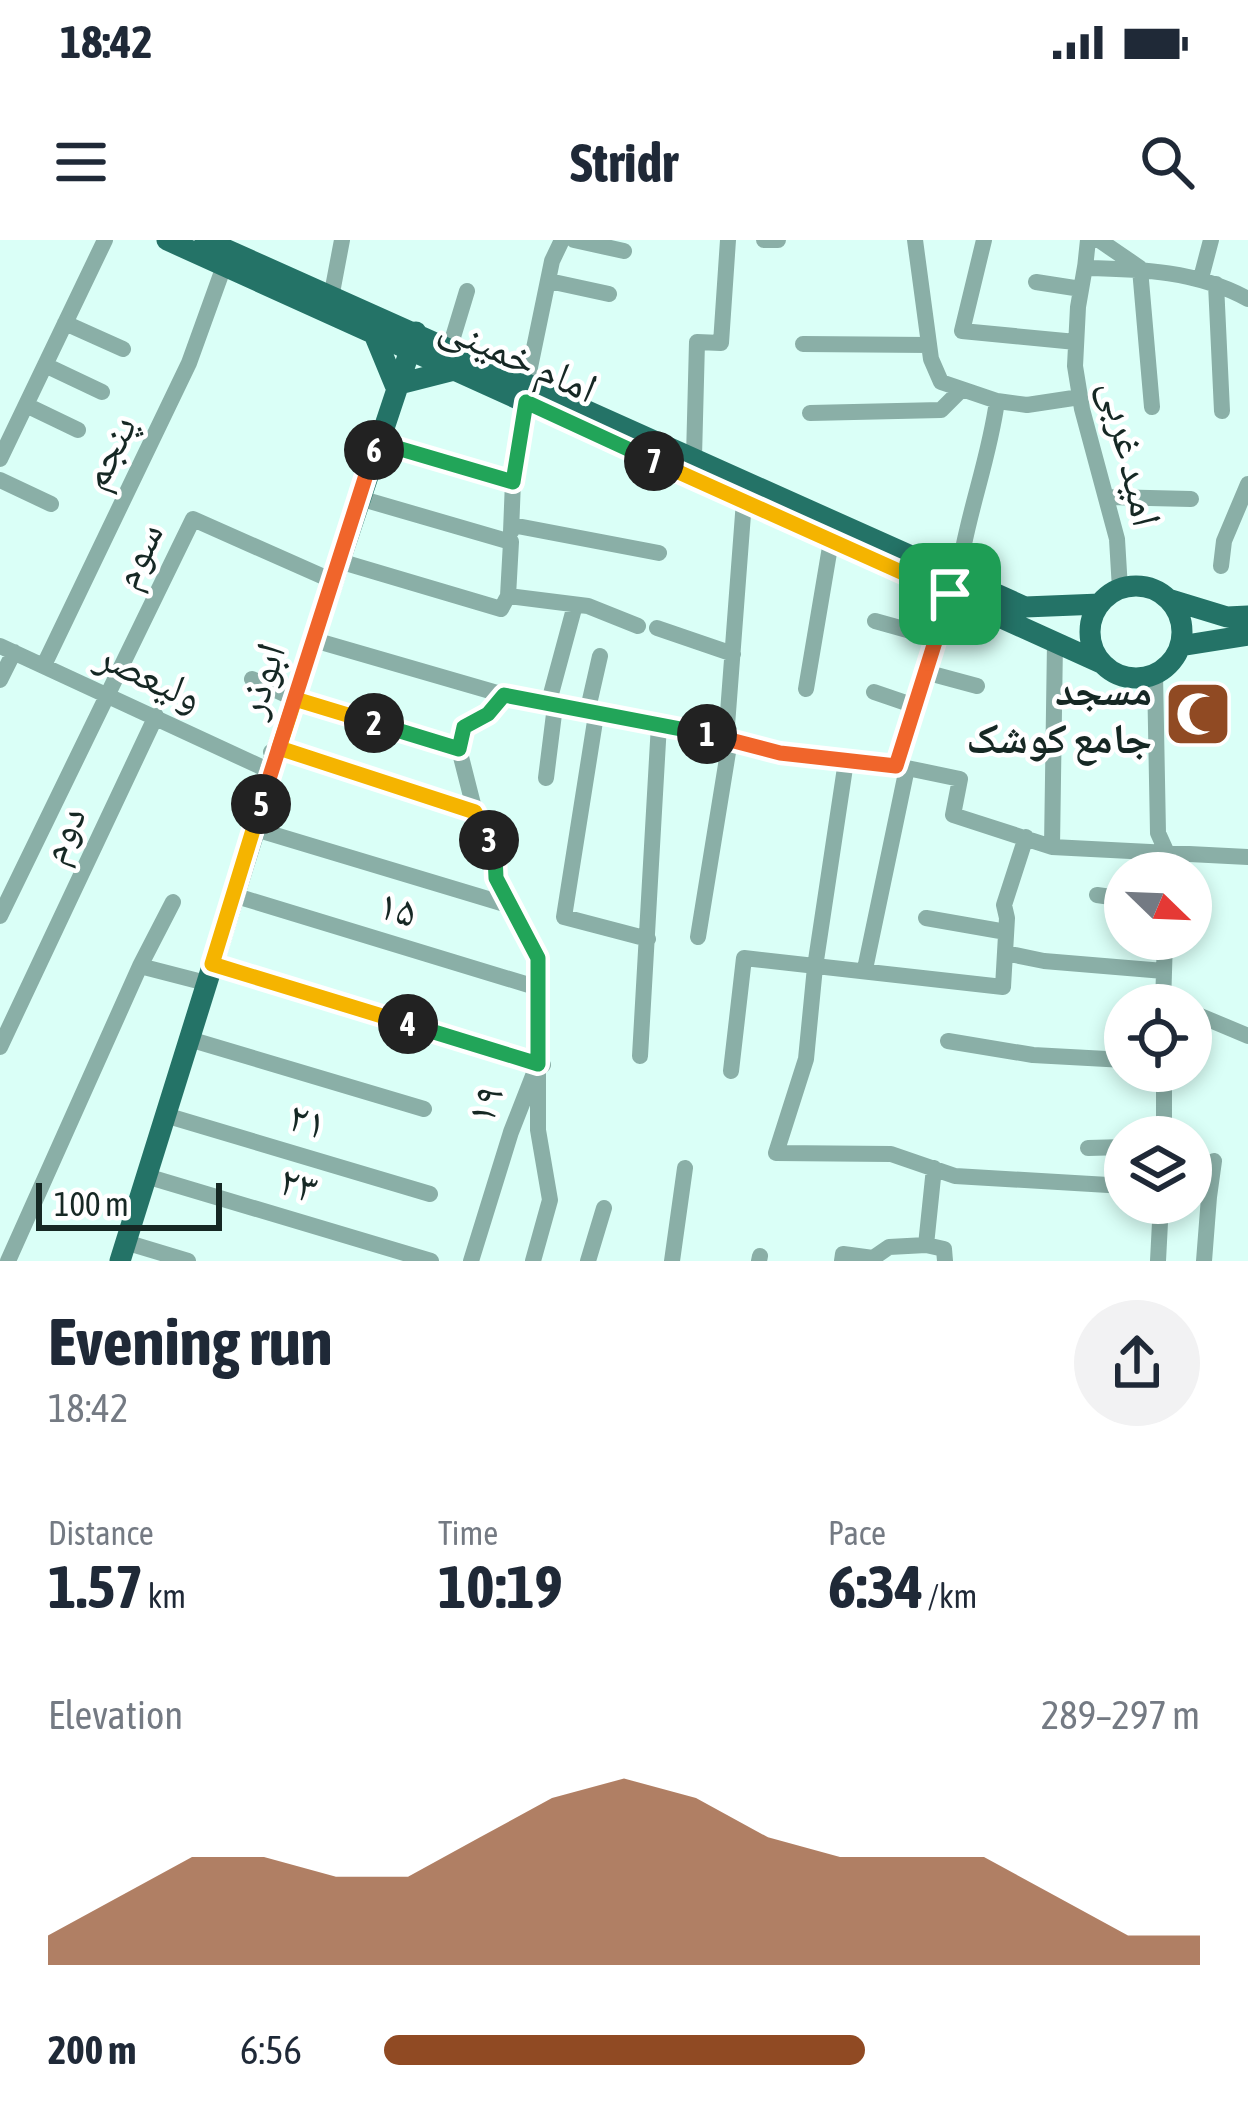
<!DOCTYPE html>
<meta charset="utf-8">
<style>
body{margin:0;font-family:"Asap Condensed","Noto Naskh Arabic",sans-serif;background:#f2f2f3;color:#1f2937;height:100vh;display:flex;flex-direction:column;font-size:45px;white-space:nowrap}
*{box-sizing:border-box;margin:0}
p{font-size:39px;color:#747a83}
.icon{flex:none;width:66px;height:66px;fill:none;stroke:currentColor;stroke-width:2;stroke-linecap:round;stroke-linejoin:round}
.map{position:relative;height:1021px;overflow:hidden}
.sheet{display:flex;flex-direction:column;background:#fff;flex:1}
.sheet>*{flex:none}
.needle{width:78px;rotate:113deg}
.controls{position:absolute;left:1104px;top:612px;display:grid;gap:24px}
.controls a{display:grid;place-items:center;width:108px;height:108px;border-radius:50%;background:#fff;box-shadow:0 6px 18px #0003;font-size:60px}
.scale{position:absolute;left:36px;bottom:30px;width:186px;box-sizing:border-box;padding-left:12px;border:6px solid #162824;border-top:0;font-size:33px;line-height:42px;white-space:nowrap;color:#162824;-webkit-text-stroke:9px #fff;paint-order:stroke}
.pin{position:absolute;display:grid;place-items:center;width:102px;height:102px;color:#fff;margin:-51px;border-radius:24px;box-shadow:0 6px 18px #0006}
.km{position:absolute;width:60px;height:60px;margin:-30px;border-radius:50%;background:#222;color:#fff;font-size:33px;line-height:60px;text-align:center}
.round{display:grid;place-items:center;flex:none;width:126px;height:126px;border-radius:63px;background:#f2f2f3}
.summary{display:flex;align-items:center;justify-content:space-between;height:204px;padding:0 48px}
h1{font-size:66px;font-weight:700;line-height:90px}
.stats{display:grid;grid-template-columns:repeat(3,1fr);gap:18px;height:204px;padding:12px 48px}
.stats div{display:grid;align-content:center}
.stats b{font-size:60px;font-weight:700}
.stats small{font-size:33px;font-weight:400}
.stats p{font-size:33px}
.chart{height:336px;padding:24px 48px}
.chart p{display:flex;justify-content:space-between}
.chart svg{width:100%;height:216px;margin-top:12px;fill:#904a23;opacity:.7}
ul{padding:0 48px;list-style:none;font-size:39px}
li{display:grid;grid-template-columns:192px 144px 1fr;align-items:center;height:90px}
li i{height:30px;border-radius:15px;background:#904a23}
.status{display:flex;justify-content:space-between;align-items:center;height:84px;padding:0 60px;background:#fff;direction:ltr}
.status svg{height:33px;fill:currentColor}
header{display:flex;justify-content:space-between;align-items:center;height:156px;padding:0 48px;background:#fff;font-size:54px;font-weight:700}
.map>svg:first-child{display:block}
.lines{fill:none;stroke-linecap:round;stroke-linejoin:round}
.minor{stroke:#8aafa7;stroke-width:16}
.major{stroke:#247367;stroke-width:21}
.split-1-casing{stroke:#fff;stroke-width:24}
.split-2-casing{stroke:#fff;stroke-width:24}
.split-3-casing{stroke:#fff;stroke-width:24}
.split-4-casing{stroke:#fff;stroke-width:24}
.split-5-casing{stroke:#fff;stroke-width:24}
.split-6-casing{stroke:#fff;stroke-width:24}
.split-7-casing{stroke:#fff;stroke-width:24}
.split-8-casing{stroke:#fff;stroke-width:24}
.split-1{stroke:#f0652b;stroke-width:15}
.split-2{stroke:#22a559;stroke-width:15}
.split-3{stroke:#f5b400;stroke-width:15}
.split-4{stroke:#22a559;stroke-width:15}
.split-5{stroke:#f5b400;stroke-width:15}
.split-6{stroke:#f0652b;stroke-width:15}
.split-7{stroke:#22a559;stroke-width:15}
.split-8{stroke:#f5b400;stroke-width:15}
.labels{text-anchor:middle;stroke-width:9;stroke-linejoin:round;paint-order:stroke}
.street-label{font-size:42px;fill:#162824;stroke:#fff}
.poi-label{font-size:42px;font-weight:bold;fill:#162824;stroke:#fff;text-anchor:end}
</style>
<div class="status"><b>18:42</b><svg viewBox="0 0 49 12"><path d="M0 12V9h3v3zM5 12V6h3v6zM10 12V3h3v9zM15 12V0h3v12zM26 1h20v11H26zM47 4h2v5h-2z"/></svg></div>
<header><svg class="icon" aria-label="menu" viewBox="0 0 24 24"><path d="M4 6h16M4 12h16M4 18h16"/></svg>Stridr<svg class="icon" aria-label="search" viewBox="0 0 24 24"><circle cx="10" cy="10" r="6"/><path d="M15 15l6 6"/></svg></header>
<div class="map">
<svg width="1248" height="1021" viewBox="0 0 1248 1021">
<rect width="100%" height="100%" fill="#dafff7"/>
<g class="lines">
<path class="minor" d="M574,0L624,11
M764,0H778
M915,0L931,119L941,142L997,161
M984,0L962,91L1076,102
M1088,0L1085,28C1142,29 1197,31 1248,59
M1099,0L1140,28
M1086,21L1078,67L1075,126L1082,169L1117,299L1120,349
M1140,29L1152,167
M1201,38L1211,0
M549,41L609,54
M1036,42L1081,49
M1216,44L1222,171
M331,58L342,0
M65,83L123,109
M803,104L929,105
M450,107L467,51
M45,125L102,152
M527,142L552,21L562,0
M26,165L78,190
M810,173L941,170L961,150
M377,202L513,241
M694,217L697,102L721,103L728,0
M0,219L105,0
M0,240L51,264
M1108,257L1191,259
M359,258L511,302L508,356L588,366L638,386
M512,285L659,313
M511,292L513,241L526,162
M339,321L501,369L508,356
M1221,326L1224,301L1248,244
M958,337C966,277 989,221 997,161L1027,165L1080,157
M875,381L936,398
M657,388L733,414
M314,400L504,455L587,473L669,485L780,513L907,528L960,539L953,575L1052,607L1248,617
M0,406L270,531
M44,425L189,123L224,26
M925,432L977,446
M1155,434L1158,593L1167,613V633
M252,439L295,459L459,509
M0,440L14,412
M806,449L831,301
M874,452L915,466
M548,465L575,365
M587,473L600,416
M596,475L564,677L648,699
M726,499L744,261
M271,512L279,508L475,572
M846,521L815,727L806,819L776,913L891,914L955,936L1125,946
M896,527L949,354
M546,538L555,466
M255,589L508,665
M1052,607L1055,402
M233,655L542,749
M1097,655L1125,659
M0,676L193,279L333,341
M926,678L1006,692
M698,697L730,500
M1005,713L1044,721L1164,731
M212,724L543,825
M140,726L206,743
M865,729L907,528
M1163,765L1165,699
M1191,772L1248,796
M189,799L424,869
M948,801L1033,815L1125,820
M0,807L156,476
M640,816L659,484
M731,831L744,718L1003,747L1007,678L1004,665L1026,597
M165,875L430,954
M1164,897V831
M1088,908L1125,907
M146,936L431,1021
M1191,954L1209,957L1214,921
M125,1002L188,1021
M926,1005L944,1009L945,1021
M8,1021L140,726L173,662
M471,1021L511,892L538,823L540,781L539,718L495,638V615L475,572L459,509L463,487L488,474L504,455
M533,1021L550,960L538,890V834
M588,1021L604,968
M672,1021L685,928
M759,1021L760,1016
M842,1021L843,1014L873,1018L889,1007L926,1005L934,928
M1158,1021L1161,963
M1204,1021L1209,957"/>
<path class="major" d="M167,0L1101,423
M205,0L1025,367L1100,364
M374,94L395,145L454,130
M1090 392a46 46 0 1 1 92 0a46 46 0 1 1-92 0Z
M1168,359L1227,377L1248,376
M1180,406L1248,395
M120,1021L255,589L270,531L416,92"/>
</g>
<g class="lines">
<defs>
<path id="split-1" d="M707,494L780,513L896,526L950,354"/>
<path id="split-2" d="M374,483L459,509L464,487L488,474L504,455L707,494"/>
<path id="split-3" d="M374,483L295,459L279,508L475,572L489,600"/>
<path id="split-4" d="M408,784L538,824V718L496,638L495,615L489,600"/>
<path id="split-5" d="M261,564L212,724L408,784"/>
<path id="split-6" d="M261,564L374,210"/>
<path id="split-7" d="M374,210L377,202L513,242L526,162L654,221"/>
<path id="split-8" d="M654,221L950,354"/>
</defs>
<use href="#split-1" class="split-1-casing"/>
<use href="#split-2" class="split-2-casing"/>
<use href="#split-3" class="split-3-casing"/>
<use href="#split-4" class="split-4-casing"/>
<use href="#split-5" class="split-5-casing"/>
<use href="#split-6" class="split-6-casing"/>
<use href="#split-7" class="split-7-casing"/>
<use href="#split-8" class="split-8-casing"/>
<use href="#split-1" class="split-1"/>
<use href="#split-2" class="split-2"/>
<use href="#split-3" class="split-3"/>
<use href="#split-4" class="split-4"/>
<use href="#split-5" class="split-5"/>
<use href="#split-6" class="split-6"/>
<use href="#split-7" class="split-7"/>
<use href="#split-8" class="split-8"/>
</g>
<defs>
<symbol id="mosque-square" viewBox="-11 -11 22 22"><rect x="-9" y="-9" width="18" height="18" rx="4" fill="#904a23" stroke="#fff"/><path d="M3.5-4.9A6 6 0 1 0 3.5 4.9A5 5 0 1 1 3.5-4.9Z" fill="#fff"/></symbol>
</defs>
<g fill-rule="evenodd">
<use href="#mosque-square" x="1160" y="436" width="76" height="76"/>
</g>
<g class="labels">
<g class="street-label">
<text transform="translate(519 116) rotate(24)" y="15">امام خمینی</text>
<text transform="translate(107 212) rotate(-64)" y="15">پنجم</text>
<text transform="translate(1132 213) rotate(77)" y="15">امید غربی</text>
<text transform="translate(136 315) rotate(-65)" y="15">سوم</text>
<text transform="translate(150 435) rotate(25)" y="15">ولیعصر</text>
<text transform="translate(260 440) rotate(-72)" y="15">ابوذر</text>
<text transform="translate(61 594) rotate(-65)" y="15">دوم</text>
<text transform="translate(398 668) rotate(17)" y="15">۱۵</text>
<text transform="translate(484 864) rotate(-70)" y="15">۱۹</text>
<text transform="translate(308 880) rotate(17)" y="15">۲۱</text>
<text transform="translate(299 944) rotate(17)" y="15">۲۳</text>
</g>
<g class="poi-label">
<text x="1152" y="465">مسجد<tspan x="1152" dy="48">جامع کوشک</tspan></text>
</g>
</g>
</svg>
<div class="controls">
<a><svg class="needle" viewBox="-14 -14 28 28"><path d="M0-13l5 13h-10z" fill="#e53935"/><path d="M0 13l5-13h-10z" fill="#747a83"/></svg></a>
<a><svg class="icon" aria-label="locate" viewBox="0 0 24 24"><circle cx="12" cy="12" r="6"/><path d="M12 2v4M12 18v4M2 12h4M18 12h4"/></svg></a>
<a><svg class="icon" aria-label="layers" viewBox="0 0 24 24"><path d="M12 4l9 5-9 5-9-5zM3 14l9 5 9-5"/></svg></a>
</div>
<div class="scale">100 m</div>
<div class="pin" style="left:950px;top:354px;background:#1e9e55"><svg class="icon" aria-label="arrive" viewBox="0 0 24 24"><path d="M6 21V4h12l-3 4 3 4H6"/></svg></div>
<b class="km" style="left:707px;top:494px">1</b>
<b class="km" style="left:374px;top:483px">2</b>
<b class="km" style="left:489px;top:600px">3</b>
<b class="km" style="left:408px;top:784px">4</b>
<b class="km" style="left:261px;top:564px">5</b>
<b class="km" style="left:374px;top:210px">6</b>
<b class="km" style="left:654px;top:221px">7</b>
</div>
<section class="sheet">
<div class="summary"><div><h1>Evening run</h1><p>18:42</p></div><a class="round"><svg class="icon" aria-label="share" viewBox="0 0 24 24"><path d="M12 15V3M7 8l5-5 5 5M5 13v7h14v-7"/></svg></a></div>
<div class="stats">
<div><p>Distance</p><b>1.57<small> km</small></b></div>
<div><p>Time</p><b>10:19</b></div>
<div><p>Pace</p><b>6:34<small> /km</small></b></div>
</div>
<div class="chart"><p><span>Elevation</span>289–297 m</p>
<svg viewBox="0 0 160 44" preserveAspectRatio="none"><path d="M0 44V38L10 30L20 22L30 22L40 26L50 26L60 18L70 10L80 6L90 10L100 18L110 22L120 22L130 22L140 30L150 38L160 38V44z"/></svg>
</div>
<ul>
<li><b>200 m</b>6:56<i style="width:59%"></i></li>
</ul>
</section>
